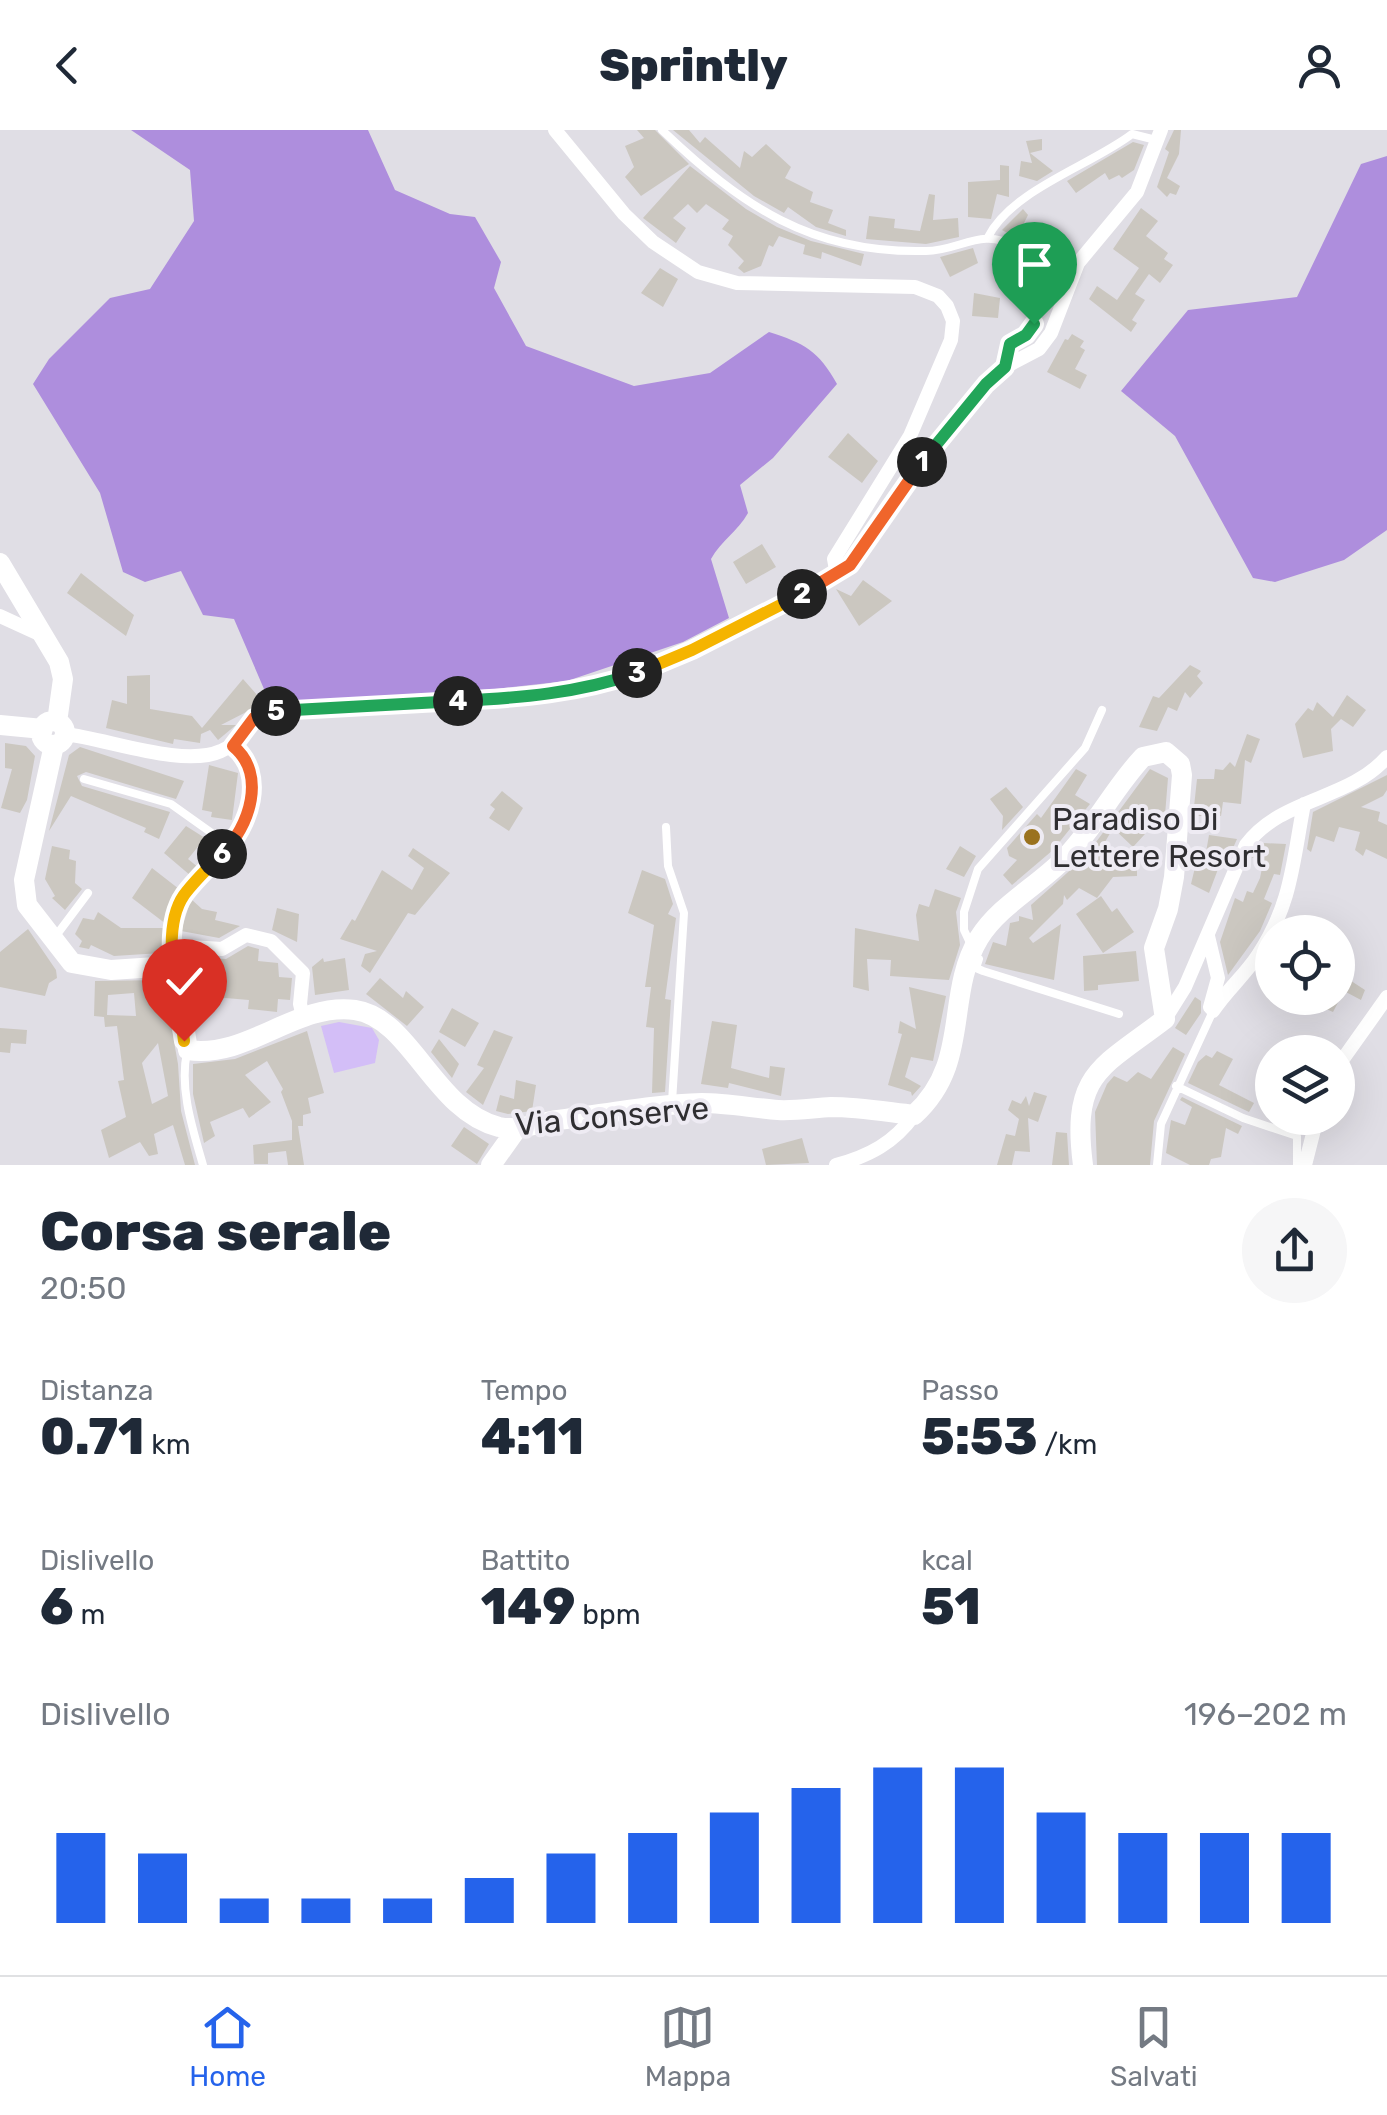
<!DOCTYPE html>
<html lang="it">
<meta charset="utf-8">
<style>
body{margin:0;font-family:Rubik,sans-serif;background:#f6f6f7;color:#1f2937;height:100vh;display:flex;flex-direction:column;font-size:38px;white-space:nowrap}
*{box-sizing:border-box;margin:0}
p{font-size:32px;color:#747a83}
.icon{flex:none;width:55px;height:55px;fill:none;stroke:currentColor;stroke-width:2;stroke-linecap:round;stroke-linejoin:round}
.map{position:relative;height:1035px;overflow:hidden}
.panel{display:flex;flex-direction:column;background:#fff;flex:1}
.panel>*{flex:none}
.tools{position:absolute;left:1255px;top:785px;display:grid;gap:20px}
.tools a{display:grid;place-items:center;width:100px;height:100px;border-radius:50%;background:#fff;box-shadow:0 10px 40px #0002;font-size:50px}
.pin{position:absolute;display:grid;place-items:center;width:85px;height:85px;color:#fff;margin:-102px -42px;border-radius:50% 50% 50% 0;rotate:-45deg;box-shadow:0 0 10px #0007}
.pin .icon{rotate:45deg}
.km{position:absolute;width:50px;height:50px;margin:-25px;border-radius:50%;background:#222;color:#fff;font-size:28px;line-height:50px;text-align:center}
.round{display:grid;place-items:center;flex:none;width:105px;height:105px;border-radius:52px;background:#f6f6f7}
.headline{display:flex;align-items:center;justify-content:space-between;height:170px;padding:0 40px}
h1{font-size:55px;font-weight:800;line-height:75px}
.metrics{display:grid;grid-template-columns:repeat(3,1fr);gap:15px;height:170px;padding:10px 40px}
.metrics div{display:grid;align-content:center}
.metrics b{font-size:50px;font-weight:800}
.metrics small{font-size:28px;font-weight:400}
.metrics p{font-size:28px}
.chart{height:280px;padding:20px 40px}
.chart p{display:flex;justify-content:space-between}
.chart svg{width:100%;height:180px;margin-top:10px;stroke:#2563eb;stroke-width:6}
header{display:flex;justify-content:space-between;align-items:center;height:130px;padding:0 40px;background:#fff;font-size:45px;font-weight:800}
.dock{display:flex;justify-content:space-around;align-items:center;height:140px;border-top:2px solid #e0e1e3;background:#fff;font-size:28px;color:#747a83}
.dock a{display:grid;justify-items:center;gap:5px}
.dock .active{color:#2563eb}
.map>svg:first-child{display:block}
.green{fill:#d3bef7}
.forest{fill:#ae8edd}
.building{fill:#cbc7c0;fill-rule:evenodd}
.lines{fill:none;stroke-linecap:round;stroke-linejoin:round}
.lane{stroke:#fff;stroke-width:8}
.street{stroke:#fff;stroke-width:14}
.secondary{stroke:#fff;stroke-width:20}
.split-1-casing{stroke:#fff;stroke-width:20}
.split-2-casing{stroke:#fff;stroke-width:20}
.split-3-casing{stroke:#fff;stroke-width:20}
.split-4-casing{stroke:#fff;stroke-width:20}
.split-5-casing{stroke:#fff;stroke-width:20}
.split-6-casing{stroke:#fff;stroke-width:20}
.split-7-casing{stroke:#fff;stroke-width:20}
.split-1{stroke:#22a559;stroke-width:12}
.split-2{stroke:#f0652b;stroke-width:12}
.split-3{stroke:#f5b400;stroke-width:12}
.split-4{stroke:#22a559;stroke-width:12}
.split-5{stroke:#22a559;stroke-width:12}
.split-6{stroke:#f0652b;stroke-width:12}
.split-7{stroke:#f5b400;stroke-width:12}
.poi-dot{fill:#9a721e;stroke:#eeebf3;stroke-width:4}
.labels{text-anchor:middle;stroke-width:8;stroke-linejoin:round;paint-order:stroke}
.poi-label{font-size:32px;fill:#2f2e31;stroke:#eeebf3;text-anchor:start}
.street-label{font-size:32px;fill:#2f2e31;stroke:#eeebf3}
</style>
<header><svg class="icon" aria-label="back" viewBox="0 0 24 24"><path d="M15 5l-7 7 7 7"/></svg>Sprintly<svg class="icon" aria-label="person" viewBox="0 0 24 24"><circle cx="12" cy="8" r="4"/><path d="M4 21q1-7 8-7t8 7"/></svg></header>
<div class="map">
<svg width="1387" height="1035" viewBox="0 0 1387 1035">
<rect width="100%" height="100%" fill="#e0dee5"/>
<path class="green" d="M339,892L372,898L379,910L375,933L334,943L321,896Z"/>
<path class="forest" d="M131,0H368L395,60L450,84L475,87L501,132L494,158L526,216L634,256L710,243L769,202C804,213 819,221 837,254L773,328L740,355L748,383C738,401 721,411 711,429L729,488L683,512L567,551L495,559L270,573L234,489L203,485L181,441L145,452L123,442L100,363L33,254L49,229L110,168L150,159L194,91L190,40Z
M1387,26V400L1344,430L1275,452L1253,448L1175,306L1121,261L1188,180L1297,167L1361,34Z"/>
<path class="building" d="M637,0H655L689,34L641,66L625,47L634,37L625,16L644,8Z
M673,0H689L700,13L705,7L740,38L744,21L752,27L766,14L791,37L785,48L813,62L810,72L833,80L828,93L846,100V106L816,97L788,77L784,83L754,66Z
M1174,0H1181L1179,24L1167,48L1180,56L1176,65L1170,63L1167,67L1157,57L1169,22L1165,19Z
M1042,9V20L1030,23L1053,41L1037,51L1019,46L1021,31L1032,33L1026,11Z
M1133,12L1144,15L1134,40L1122,48L1119,45L1109,50L1105,43L1076,63L1067,51Z
M1000,35L1009,36V67L997,64L991,89L968,87V52L1000,50Z
M690,36L746,79L777,97L811,111L864,124L861,136L822,122L821,129L803,124L805,115L779,106L773,117L769,115L761,136L744,143L738,138L744,131L728,115L733,106L722,99L729,90L706,74L697,83L688,74L673,88L686,98L676,113L643,88Z
M929,64L935,65L933,90L958,88L959,107L926,114L866,109L869,86L895,89L894,98L920,101Z
M1141,78L1158,91L1146,106L1168,123L1164,129L1173,135L1160,153L1149,144L1135,164L1145,170L1132,190L1137,193L1131,202L1089,169L1097,156L1117,170L1139,138L1113,119Z
M1023,79L1028,85L1022,97L1033,103L1027,114L1002,100Z
M973,118L978,133L950,147L940,127Z
M660,138L678,149L663,177L641,163Z
M974,163L1000,168L998,188L972,186Z
M1072,204L1084,211L1080,217L1085,220L1075,239L1087,245L1080,259L1047,242L1065,209L1068,210Z
M848,303L878,331L862,353L828,327Z
M762,414L776,437L746,454L733,432Z
M81,443L134,485L126,506L67,463Z
M863,450L892,471L859,496L836,459L851,466Z
M1190,535L1201,541L1197,546L1203,553L1190,568L1185,562L1177,581L1168,577L1157,601L1139,597L1153,566L1159,568Z
M150,545V579L192,586L202,598L243,549L264,573L221,595H236L218,610L210,600L201,604L200,613L174,609L173,614L106,598L112,570L127,574V546Z
M1347,565L1366,580L1353,597L1341,589L1331,599L1333,621L1303,628L1295,594L1308,578L1313,581L1317,572L1333,587Z
M1247,604L1260,609L1251,633L1245,630L1241,674L1223,672L1221,686H1193L1197,649H1214L1215,639L1223,640L1230,632L1235,637Z
M5,613L26,616L35,626L27,670L20,683L1,678L12,639L5,638Z
M80,617L184,651L176,669L86,642L77,646L82,656L170,682L159,709L144,702L146,698L71,666L49,701L69,625Z
M209,635L238,643L232,690L211,687L212,682L202,680Z
M1076,639L1087,645L1075,665L1090,674L1053,720L1012,755L1003,745L1017,730L1009,726L1007,718L1037,684L1041,688Z
M1150,639L1168,648L1165,685L1142,687V695L1136,698L1145,704L1133,717L1113,698L1101,719L1122,728L1118,738L1137,739V746L1113,747L1097,768L1079,758L1067,770L1064,765L1063,774L1029,808L1033,813L1061,794L1054,850L985,834L993,812L1006,816L1010,793L1019,791V786L1033,790L1031,775L1085,727Z
M1387,645V660L1383,666L1361,677L1380,682L1378,691L1387,695V729L1366,719L1363,726L1355,720L1360,702L1339,697L1334,712L1316,706L1311,722L1307,719L1313,682Z
M1006,657L1023,677L1002,700L1003,686L990,669Z
M502,661L523,678L509,701L489,688L495,679L490,675Z
M186,696L205,708L188,729L199,738L191,746L164,723Z
M1209,705L1237,709L1233,718H1226L1209,763L1191,754L1198,725L1205,728Z
M1263,713L1286,714L1280,745L1274,744L1264,769L1272,773L1260,801L1228,845L1220,812L1235,768L1243,772L1247,761L1253,763L1260,748L1264,728H1252Z
M52,716L70,720L69,729L76,731L75,753L82,759L65,780L52,768L55,766L45,749Z
M960,716L976,726L964,747L946,739Z
M413,718L450,743L415,785L408,783L370,843L361,836L365,824L377,821L340,809L352,789L355,791L382,740L412,760L424,738L408,726Z
M152,738L179,759L166,794L132,768Z
M642,740L665,749L673,774L668,784L676,788L665,869L671,870L665,962L652,963L654,898L646,897L651,857H645L654,795L628,783Z
M935,759L961,768L956,782L960,815L949,850L890,846L891,830L867,829L869,861L853,857L855,798L919,811L916,785L919,774L929,777Z
M1101,766L1112,782L1117,778L1134,802L1103,823L1076,784Z
M191,769L202,779L217,782L215,790L240,796L219,808L181,801Z
M277,778L299,784L297,812L272,800Z
M98,782L121,798H166L161,823L114,826L91,815L89,819L79,817L82,811L75,804L83,788L94,790Z
M28,799L56,840L57,848L49,853L45,866L0,857V822Z
M248,816L259,819L258,831L278,833L279,847L292,848L290,870L278,869L277,882L248,879L249,870L202,866L203,828L226,829Z
M1136,821L1139,851L1098,855V860L1084,861L1083,826Z
M323,828L324,832L345,828L349,860L315,865L312,837Z
M1342,845L1365,860L1361,870L1344,861L1333,882L1324,878L1330,868H1338V848Z
M380,848L403,868L406,861L424,877L407,896L366,864Z
M163,850L178,934L181,981L195,1035H185L173,995L154,1004L158,1024L149,1026L140,1012L109,1028L101,1000L126,987L118,951L124,950L117,896L105,897L104,887L94,886L95,851ZM134,863L136,886L107,885L108,865ZM158,913L168,966L152,974L142,933Z
M909,857L946,866L933,931L911,927L905,947L921,956L912,966L911,962L888,955L902,904L898,903L900,891L916,899Z
M1195,867L1201,871V883L1186,905L1175,898Z
M452,878L479,893L465,917L439,902Z
M712,891L737,895L731,938L769,948L770,936L785,938L781,966L729,953L728,958L701,954Z
M0,898L27,900L26,914L11,913L10,923L0,922Z
M494,900L513,907L483,975L466,962L484,938L477,935Z
M307,901L324,963L308,968L311,983L303,985V996H298L304,1035H288L286,1021L268,1023V1034H254L253,1015L292,1010V991L281,962L283,959L267,931L245,945L271,972L249,988L243,978L210,992L215,1006L204,1013L193,964V934L235,929Z
M439,909L459,934L452,948L431,922Z
M1173,917L1185,924L1154,991L1150,1035H1097L1095,982L1107,954L1114,946L1127,952L1138,942L1151,949Z
M1217,921L1233,929L1219,955L1254,973L1249,982L1188,953L1198,932L1206,925L1212,928Z
M516,950L536,955L532,981L508,984L496,981L500,965L514,969Z
M1034,962L1047,966L1038,992L1028,988L1030,1022L1015,1021L1012,1035H997L1006,1004L1015,1006L1019,989L1008,980L1012,970L1021,974L1026,966L1029,976Z
M1182,967L1242,996L1238,1004L1226,998L1221,1027L1211,1029L1209,1035H1190L1166,1023L1171,990L1185,995L1192,977L1180,970Z
M464,997L489,1014L477,1034L451,1016Z
M1056,1002L1067,1003L1069,1035H1052Z
M802,1008L809,1033L766,1035L762,1019Z"/>
<g class="lines">
<path class="lane" d="M662,0C742,76 811,124 926,121C959,121 982,97 1014,116L1033,157L1038,181L1026,205L1010,213L1005,237
M988,107C1013,59 1090,36 1132,4L1156,10
M84,649L171,674L230,716
M666,697L668,736L684,783L672,972
M55,807L88,763
M173,817C173,799 173,781 184,765C200,742 231,726 242,701C256,672 258,636 233,615
M972,817L964,800V782L978,739L1085,618L1102,580
M979,829L976,838L983,841L1119,884
M187,922C179,959 193,1000 203,1035
M1176,956L1243,988L1297,1006V1035
M1157,1035L1161,994L1213,881"/>
<path class="street" d="M555,0L624,84L653,112L698,142L737,153L915,157L938,166L947,176L953,191L951,210L910,306L834,429L837,445
M0,486L39,504
M65,604C108,609 183,638 221,621C241,613 248,591 269,582C376,568 489,581 595,557C677,539 762,484 837,445L850,435L937,311L985,254L1005,237L1039,219L1051,203L1078,133L1137,62L1161,0
M1208,806L1218,848L1210,877
M173,816L222,819L246,805L271,811L303,843L300,874L303,887
M1213,881C1226,861 1245,845 1258,825C1292,774 1293,730 1304,674
M1165,889L1185,857L1246,715C1282,667 1348,671 1387,627
M1338,936L1387,867
M836,1035C869,1026 894,1013 914,985
M1305,1035L1317,988"/>
<path class="secondary" d="M0,433L59,532L63,549L57,592
M41 603a12 12 0 1 1 24 0a12 12 0 1 1-24 0Z
M0,595L43,599
M54,615L24,750L27,775L72,833L111,840L171,836L176,846L188,920C248,929 296,872 355,880C411,888 434,981 499,997C520,1001 537,993 558,990C605,984 655,974 702,973C727,973 752,978 778,980C795,981 813,978 831,977C858,977 887,982 914,985C972,932 944,866 979,808C999,776 1036,757 1063,730C1094,699 1113,659 1143,627L1166,622L1180,634L1182,645L1174,747L1168,779L1154,818L1165,889C1101,938 1071,943 1083,1035
M491,1035L516,1000"/>
</g>
<g class="lines">
<defs>
<path id="split-1" d="M922,332L986,254L1005,237L1010,214L1026,205L1034,194"/>
<path id="split-2" d="M802,464L850,435L922,332"/>
<path id="split-3" d="M637,543L692,520L802,464"/>
<path id="split-4" d="M458,571C520,568 579,563 637,543"/>
<path id="split-5" d="M276,581L458,571"/>
<path id="split-6" d="M222,724C250,696 267,644 233,616L254,588L276,581"/>
<path id="split-7" d="M184,911C179,869 159,801 184,765C195,750 209,737 222,724"/>
</defs>
<use href="#split-1" class="split-1-casing"/>
<use href="#split-2" class="split-2-casing"/>
<use href="#split-3" class="split-3-casing"/>
<use href="#split-4" class="split-4-casing"/>
<use href="#split-5" class="split-5-casing"/>
<use href="#split-6" class="split-6-casing"/>
<use href="#split-7" class="split-7-casing"/>
<use href="#split-1" class="split-1"/>
<use href="#split-2" class="split-2"/>
<use href="#split-3" class="split-3"/>
<use href="#split-4" class="split-4"/>
<use href="#split-5" class="split-5"/>
<use href="#split-6" class="split-6"/>
<use href="#split-7" class="split-7"/>
</g>
<circle class="poi-dot" cx="1032" cy="707" r="10"/>
<g class="labels">
<g class="poi-label">
<text x="1052" y="700">Paradiso Di<tspan x="1052" dy="37">Lettere Resort</tspan></text>
</g>
<g class="street-label">
<text transform="translate(612 986) rotate(-5)" y="11">Via Conserve</text>
</g>
</g>
</svg>
<div class="tools">
<a><svg class="icon" aria-label="locate" viewBox="0 0 24 24"><circle cx="12" cy="12" r="6"/><path d="M12 2v4M12 18v4M2 12h4M18 12h4"/></svg></a>
<a><svg class="icon" aria-label="layers" viewBox="0 0 24 24"><path d="M12 4l9 5-9 5-9-5zM3 14l9 5 9-5"/></svg></a>
</div>
<div class="pin" style="left:1034px;top:194px;background:#1e9e55"><svg class="icon" aria-label="arrive" viewBox="0 0 24 24"><path d="M6 21V4h12l-3 4 3 4H6"/></svg></div>
<div class="pin" style="left:184px;top:911px;background:#d93025"><svg class="icon" aria-label="check" viewBox="0 0 24 24"><path d="M5 12l5 5 9-10"/></svg></div>
<b class="km" style="left:922px;top:332px">1</b>
<b class="km" style="left:802px;top:464px">2</b>
<b class="km" style="left:637px;top:543px">3</b>
<b class="km" style="left:458px;top:571px">4</b>
<b class="km" style="left:276px;top:581px">5</b>
<b class="km" style="left:222px;top:724px">6</b>
</div>
<section class="panel">
<div class="headline"><div><h1>Corsa serale</h1><p>20:50</p></div><a class="round"><svg class="icon" aria-label="share" viewBox="0 0 24 24"><path d="M12 15V3M7 8l5-5 5 5M5 13v7h14v-7"/></svg></a></div>
<div class="metrics">
<div><p>Distanza</p><b>0.71<small> km</small></b></div>
<div><p>Tempo</p><b>4:11</b></div>
<div><p>Passo</p><b>5:53<small> /km</small></b></div>
</div>
<div class="metrics">
<div><p>Dislivello</p><b>6<small> m</small></b></div>
<div><p>Battito</p><b>149<small> bpm</small></b></div>
<div><p>kcal</p><b>51</b></div>
</div>
<div class="chart"><p><span>Dislivello</span>196–202 m</p>
<svg viewBox="0 0 160 44" preserveAspectRatio="none"><path d="M5 44V22M15 44V27M25 44V38M35 44V38M45 44V38M55 44V33M65 44V27M75 44V22M85 44V17M95 44V11M105 44V6M115 44V6M125 44V17M135 44V22M145 44V22M155 44V22"/></svg>
</div>
</section>
<nav class="dock">
<a class="active"><svg class="icon" aria-label="home" viewBox="0 0 24 24"><path d="M3 11l9-7 9 7M6 9v11h12V9"/></svg>Home</a>
<a><svg class="icon" aria-label="map" viewBox="0 0 24 24"><path d="M3 6l6-2 6 2 6-2v14l-6 2-6-2-6 2zM9 4v14M15 6v14"/></svg>Mappa</a>
<a><svg class="icon" aria-label="saved" viewBox="0 0 24 24"><path d="M7 4h10v16l-5-4-5 4z"/></svg>Salvati</a>
</nav>
